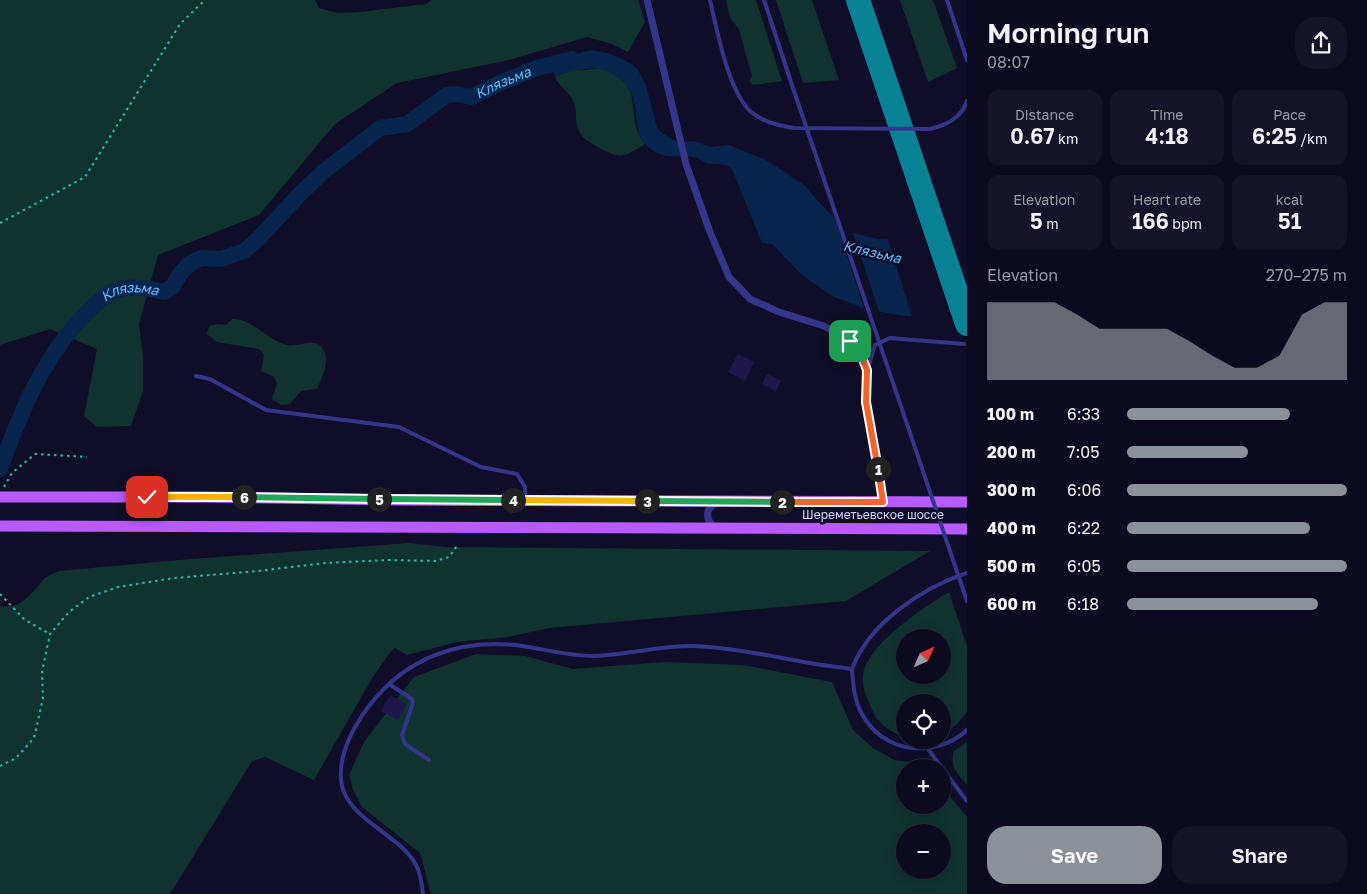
<!DOCTYPE html>
<meta charset="utf-8">
<style>
body{margin:0;font-family:"Golos Text",sans-serif;background:#151327;color:#f1f3f6;height:100vh;display:flex;flex-direction:column;font-size:19px;white-space:nowrap}
*{box-sizing:border-box;margin:0}
p{font-size:16px;color:#9a9aa4}
.icon{flex:none;width:28px;height:28px;fill:none;stroke:currentColor;stroke-width:2;stroke-linecap:round;stroke-linejoin:round}
.map{position:relative;flex:1;overflow:hidden}
.panel{display:flex;flex-direction:column;background:#0c0a1e;width:400px}
.panel>*{flex:none}
.needle{width:32px;rotate:45deg}
.fabs{position:absolute;left:896px;top:629px;display:grid;gap:10px}
.fabs a{display:grid;place-items:center;width:55px;height:55px;border-radius:50%;background:#0c0a1e;box-shadow:0 2px 12px #0003,0 0 0 1px #2c2b3c;font-size:25px}
.pin{position:absolute;display:grid;place-items:center;width:42px;height:42px;color:#fff;margin:-21px;border-radius:10px;box-shadow:0 2px 8px #0006}
.km{position:absolute;width:25px;height:25px;margin:-12px;border-radius:50%;background:#222;color:#fff;font-size:14px;line-height:25px;text-align:center}
.round{display:grid;place-items:center;flex:none;width:52px;height:52px;border-radius:20px;background:#151327}
.head{display:flex;align-items:center;justify-content:space-between;height:85px;padding:0 20px}
h1{font-size:28px;font-weight:600;line-height:38px}
.stats{display:grid;grid-template-columns:repeat(3,1fr);gap:8px;height:85px;padding:5px 20px}
.stats div{display:grid;align-content:center;border-radius:12px;background:#151327;text-align:center}
.stats b{font-size:21px;font-weight:600}
.stats small{font-size:14px;font-weight:400}
.stats p{font-size:14px}
.chart{height:140px;padding:10px 20px}
.chart p{display:flex;justify-content:space-between}
.chart svg{width:100%;height:90px;margin-top:5px;fill:#8c9099;opacity:.7}
.primary-button{display:flex;gap:10px;margin-top:auto;padding:10px 20px}
.primary-button a{flex:1;height:58px;border-radius:20px;background:#8c9099;color:#fff;font-size:20px;font-weight:600;line-height:58px;text-align:center}
.primary-button a+a{background:#151327;color:#f1f3f6}
ul{padding:0 20px;list-style:none;font-size:16px}
li{display:grid;grid-template-columns:80px 60px 1fr;align-items:center;height:38px}
li i{height:12px;border-radius:6px;background:#8c9099}
main{display:flex;flex:1;min-height:0}
.map>svg:first-child{display:block}
.green{fill:#10332f;fill-rule:evenodd}
.water{fill:#07254d}
.pier{fill:#100d28}
.lines{fill:none;stroke-linecap:round;stroke-linejoin:round}
.river{stroke:#07254d;stroke-width:16}
.taxiway{stroke:#088294;stroke-width:24}
.building{fill:#1f174b}
.path{stroke:#24c3b0;stroke-width:2;stroke-dasharray:2.5 4;stroke-linecap:butt}
.service{stroke:#34368b;stroke-width:4}
.minor{stroke:#34368b;stroke-width:7}
.primary{stroke:#b75bff;stroke-width:11}
.service-bridge{stroke:#34368b;stroke-width:4}
.split-1-casing{stroke:#fff;stroke-width:10}
.split-2-casing{stroke:#fff;stroke-width:10}
.split-3-casing{stroke:#fff;stroke-width:10}
.split-4-casing{stroke:#fff;stroke-width:10}
.split-5-casing{stroke:#fff;stroke-width:10}
.split-6-casing{stroke:#fff;stroke-width:10}
.split-7-casing{stroke:#fff;stroke-width:10}
.split-1{stroke:#f0652b;stroke-width:6}
.split-2{stroke:#f0652b;stroke-width:6}
.split-3{stroke:#22a559;stroke-width:6}
.split-4{stroke:#f5b400;stroke-width:6}
.split-5{stroke:#22a559;stroke-width:6}
.split-6{stroke:#22a559;stroke-width:6}
.split-7{stroke:#f5b400;stroke-width:6}
.labels{text-anchor:middle;stroke-width:5;stroke-linejoin:round;paint-order:stroke}
.street-label{font-size:12px;fill:#d6d4ff;stroke:#100d28}
.water-label{font-size:14px;font-style:italic;fill:#62c0ff;stroke:#100d28}
</style>
<main>
<div class="map">
<svg width="967" height="894" viewBox="0 0 967 894">
<rect width="100%" height="100%" fill="#100d28"/>
<path class="green" d="M0,0H315L319,8L337,13L360,12L426,4L432,0H638L645,22L628,52L612,44L587,37L509,60L397,83L335,124L259,215L158,255L139,324L143,357V391L131,426L97,427L84,416L97,349L50,329L0,345Z
M726,0H756L782,81L753,85L749,81L752,76L739,29L730,18Z
M776,0H812L839,80L803,83Z
M900,0H933L957,68L928,82Z
M602,68C650,88 622,115 645,144C622,159 619,159 596,146C589,142 582,138 579,131C574,121 578,110 573,101C569,91 558,87 555,76L577,69L585,70Z
M232,319C252,318 267,340 287,345C299,348 314,336 323,349C331,360 322,378 317,389L301,391L290,404L281,405L272,399L277,383L273,376L261,371L264,355L259,349L217,342L207,334L209,326L217,324L226,325Z
M409,543L445,547L930,551L846,601L549,628L508,637L457,642L407,655L395,648L390,652L371,680L314,780L265,757L252,761L170,894H0V606C21,611 33,591 45,578C49,575 55,573 59,571L179,560Z
M949,592L967,646V712L957,724L943,735L942,702H905V737C888,732 876,722 870,705C866,695 862,687 863,676C866,645 924,607 949,592ZM905,638H942V675H905Z
M476,654L525,656L573,669L664,662L743,665L832,682L853,730L873,748L894,760L924,764L927,767L905,768V805H942L943,788L967,817V894H431L420,853L362,807L353,790L349,775L364,742L414,677ZM905,832H942V870H905Z
M967,742V785C957,773 950,768 954,751Z"/>
<path class="water" d="M591,50L608,53L632,64L638,70L646,85L657,128L663,134L678,142L694,141L710,147L729,145L768,161L804,185L826,210L851,232L877,239H967V316H905L869,310L832,296L802,275L772,244L762,243L732,169C720,160 717,167 707,163C702,161 699,158 693,157C681,155 666,159 655,152C627,135 643,109 628,87C625,82 619,78 614,75C597,63 573,70 555,76L548,60L567,57Z"/>
<path class="pier" d="M833,212L852,229L880,315L865,312Z
M967,236V318L913,319L887,237Z"/>
<g class="lines">
<path class="river" id="s1" d="M0,469C20,415 39,365 78,322C88,311 99,299 112,292C128,284 147,288 164,292L173,286L180,274L189,264L201,258L221,259L244,251L257,240L300,194L323,172L380,128L407,124L447,95L457,94L471,97L502,82L537,68L572,59"/>
<path class="taxiway" d="M858,0L967,324"/>
</g>
<path class="building" d="M738,354L754,362L745,381L728,372Z
M767,374L781,381L776,391L762,384Z
M390,695L407,704L398,720L381,711Z"/>
<g class="lines">
<path class="path" d="M0,223L85,177L180,24L205,0
M4,487L12,473L35,454L87,457
M0,594L25,620L50,634
M0,766L16,758L34,738L43,698L42,672L50,634L69,612L89,597L118,587L174,578L258,571L325,563L388,560L436,561L449,557L457,546"/>
<path class="service" d="M710,0C717,30 728,91 751,112C763,122 779,126 794,128L930,129C947,125 961,118 967,101
M764,0L794,91
M947,0L967,60
M868,368L875,345L890,338L964,344
M196,376L210,379L266,410L399,427L481,467L517,474L525,487V498
M852,669C869,623 922,588 967,573
M389,684L412,699L413,703L402,735L405,744L429,760
M928,749L942,768
M942,768L967,801
M423,894C422,885 420,872 416,865C399,833 343,818 341,779C339,752 354,726 369,706C405,659 457,639 515,645C541,648 567,656 594,656C628,655 661,645 695,646C736,648 775,657 815,664C827,666 840,667 852,669C853,684 854,700 862,714C883,753 934,760 967,730"/>
<path class="minor" d="M647,0L686,164L710,232L729,277L750,299L779,312L824,326L850,341L863,360L867,370L866,402L883,502
M717,528C705,522 704,508 717,503"/>
<path class="primary" d="M0,497H203L400,500L967,502
M0,526L967,529"/>
<path class="service-bridge" d="M794,91L967,601"/>
</g>
<g class="lines">
<defs>
<path id="split-1" d="M850,341L863,360L867,370L866,402L878,469"/>
<path id="split-2" d="M782,502H883L878,469"/>
<path id="split-3" d="M647,501L782,502"/>
<path id="split-4" d="M513,500L647,501"/>
<path id="split-5" d="M379,499L513,500"/>
<path id="split-6" d="M244,497L379,499"/>
<path id="split-7" d="M147,497H244"/>
</defs>
<use href="#split-1" class="split-1-casing"/>
<use href="#split-2" class="split-2-casing"/>
<use href="#split-3" class="split-3-casing"/>
<use href="#split-4" class="split-4-casing"/>
<use href="#split-5" class="split-5-casing"/>
<use href="#split-6" class="split-6-casing"/>
<use href="#split-7" class="split-7-casing"/>
<use href="#split-1" class="split-1"/>
<use href="#split-2" class="split-2"/>
<use href="#split-3" class="split-3"/>
<use href="#split-4" class="split-4"/>
<use href="#split-5" class="split-5"/>
<use href="#split-6" class="split-6"/>
<use href="#split-7" class="split-7"/>
</g>
<g class="labels">
<g class="street-label">
<text x="873" y="519">Шереметьевское шоссе</text>
</g>
<g class="water-label">
<text dy="5" stroke="none"><textPath href="#s1" startOffset="682">Клязьма</textPath></text>
<text transform="translate(872 252) rotate(13)" y="5">Клязьма</text>
<text dy="5" stroke="none"><textPath href="#s1" startOffset="231">Клязьма</textPath></text>
</g>
</g>
</svg>
<div class="fabs">
<a><svg class="needle" viewBox="-14 -14 28 28"><path d="M0-13l5 13h-10z" fill="#e53935"/><path d="M0 13l5-13h-10z" fill="#9a9aa4"/></svg></a>
<a><svg class="icon" aria-label="locate" viewBox="0 0 24 24"><circle cx="12" cy="12" r="6"/><path d="M12 2v4M12 18v4M2 12h4M18 12h4"/></svg></a>
<a>+</a>
<a>−</a>
</div>
<div class="pin" style="left:850px;top:341px;background:#1e9e55"><svg class="icon" aria-label="arrive" viewBox="0 0 24 24"><path d="M6 21V4h12l-3 4 3 4H6"/></svg></div>
<div class="pin" style="left:147px;top:497px;background:#d93025"><svg class="icon" aria-label="check" viewBox="0 0 24 24"><path d="M5 12l5 5 9-10"/></svg></div>
<b class="km" style="left:878px;top:469px">1</b>
<b class="km" style="left:782px;top:502px">2</b>
<b class="km" style="left:647px;top:501px">3</b>
<b class="km" style="left:513px;top:500px">4</b>
<b class="km" style="left:379px;top:499px">5</b>
<b class="km" style="left:244px;top:497px">6</b>
</div>
<section class="panel">
<div class="head"><div><h1>Morning run</h1><p>08:07</p></div><a class="round"><svg class="icon" aria-label="share" viewBox="0 0 24 24"><path d="M12 15V3M7 8l5-5 5 5M5 13v7h14v-7"/></svg></a></div>
<div class="stats">
<div><p>Distance</p><b>0.67<small> km</small></b></div>
<div><p>Time</p><b>4:18</b></div>
<div><p>Pace</p><b>6:25<small> /km</small></b></div>
</div>
<div class="stats">
<div><p>Elevation</p><b>5<small> m</small></b></div>
<div><p>Heart rate</p><b>166<small> bpm</small></b></div>
<div><p>kcal</p><b>51</b></div>
</div>
<div class="chart"><p><span>Elevation</span>270–275 m</p>
<svg viewBox="0 0 160 44" preserveAspectRatio="none"><path d="M0 44V6L10 6L20 6L30 6L40 12L50 19L60 19L70 19L80 19L90 25L100 32L110 38L120 38L130 32L140 12L150 6L160 6V44z"/></svg>
</div>
<ul>
<li><b>100 m</b>6:33<i style="width:74%"></i></li>
<li><b>200 m</b>7:05<i style="width:55%"></i></li>
<li><b>300 m</b>6:06<i style="width:100%"></i></li>
<li><b>400 m</b>6:22<i style="width:83%"></i></li>
<li><b>500 m</b>6:05<i style="width:100%"></i></li>
<li><b>600 m</b>6:18<i style="width:87%"></i></li>
</ul>
<div class="primary-button"><a>Save</a><a>Share</a></div>
</section>
</main>
